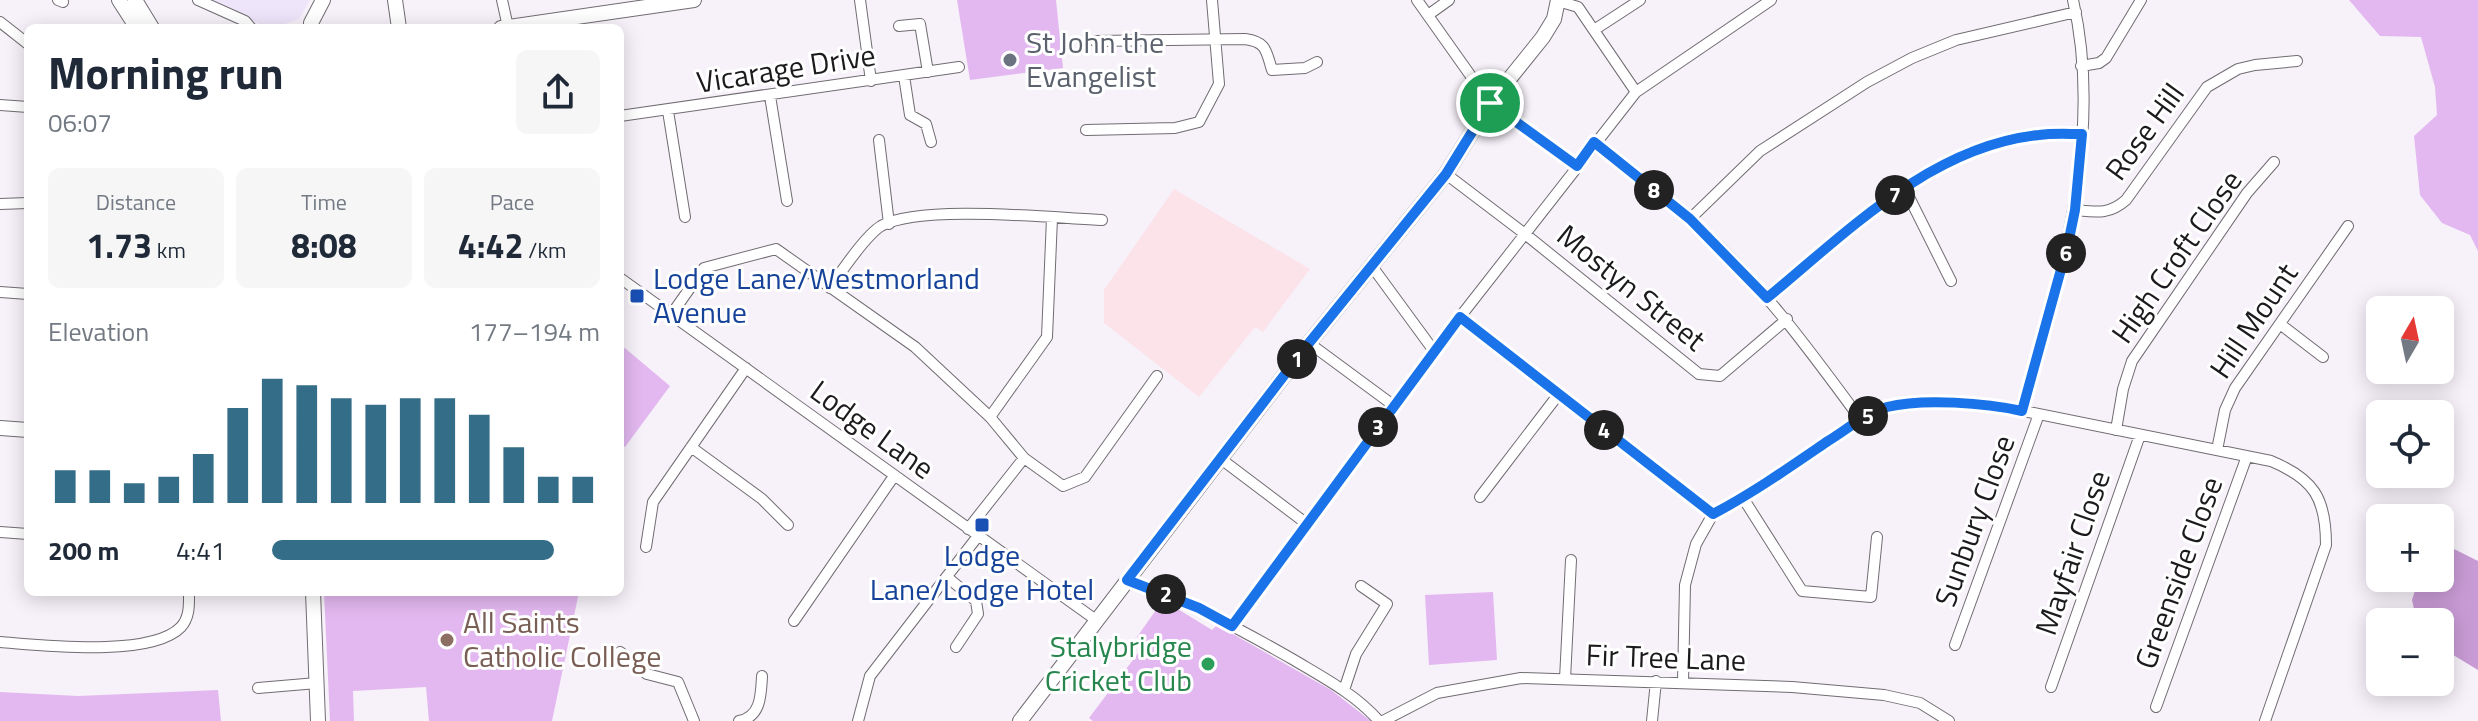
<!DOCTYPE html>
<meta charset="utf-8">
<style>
body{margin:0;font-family:"Titillium Web",sans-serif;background:#f6f6f7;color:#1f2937;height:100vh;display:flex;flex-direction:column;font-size:30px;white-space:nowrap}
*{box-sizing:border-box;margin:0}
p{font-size:26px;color:#747a83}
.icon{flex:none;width:44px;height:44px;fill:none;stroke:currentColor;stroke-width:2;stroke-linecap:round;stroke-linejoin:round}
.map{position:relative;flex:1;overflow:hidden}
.sheet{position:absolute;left:24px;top:24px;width:600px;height:572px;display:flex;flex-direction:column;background:#fff;border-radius:12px;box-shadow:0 4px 20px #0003}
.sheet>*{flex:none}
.needle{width:52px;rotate:9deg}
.controls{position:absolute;left:2366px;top:296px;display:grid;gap:16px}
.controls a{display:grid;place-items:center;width:88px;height:88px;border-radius:12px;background:#fff;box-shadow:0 4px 20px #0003;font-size:40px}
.pin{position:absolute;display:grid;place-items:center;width:68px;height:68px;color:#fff;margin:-34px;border:4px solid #fff;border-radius:50%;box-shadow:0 2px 8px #0007}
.km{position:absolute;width:40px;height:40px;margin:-20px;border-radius:50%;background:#222;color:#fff;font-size:22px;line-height:40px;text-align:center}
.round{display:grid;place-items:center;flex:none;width:84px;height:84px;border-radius:12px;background:#f6f6f7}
.headline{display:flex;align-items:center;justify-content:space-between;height:136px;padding:0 24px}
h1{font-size:44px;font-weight:700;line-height:60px}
.metrics{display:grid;grid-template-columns:repeat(3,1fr);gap:12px;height:136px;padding:8px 24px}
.metrics div{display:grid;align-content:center;border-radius:12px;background:#f6f6f7;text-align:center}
.metrics b{font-size:34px;font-weight:700}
.metrics small{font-size:22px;font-weight:400}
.metrics p{font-size:22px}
.chart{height:224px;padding:16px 24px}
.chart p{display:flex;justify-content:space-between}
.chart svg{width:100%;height:144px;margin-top:8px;stroke:#346d87;stroke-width:6}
ul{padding:0 24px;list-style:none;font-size:26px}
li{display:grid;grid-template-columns:128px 96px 1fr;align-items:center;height:60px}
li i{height:20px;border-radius:10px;background:#346d87}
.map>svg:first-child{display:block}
.commercial{fill:#efe5fa}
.education{fill:#fce2e9}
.green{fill:#e3b8f0}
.forest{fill:#c89bd5}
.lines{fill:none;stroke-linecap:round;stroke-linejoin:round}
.street-casing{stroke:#716c72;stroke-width:12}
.secondary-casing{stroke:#716c72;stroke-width:16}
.street{stroke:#fff;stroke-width:10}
.secondary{stroke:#fff;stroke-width:14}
.route-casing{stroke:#fff;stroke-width:16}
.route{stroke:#1a73e8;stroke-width:10}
.worship-dot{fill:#6b7280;stroke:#fff;stroke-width:3}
.transit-dot{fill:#1a4fb4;stroke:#fff;stroke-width:3}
.education-dot{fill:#8d6e63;stroke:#fff;stroke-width:3}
.leisure-dot{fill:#2e9e5b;stroke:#fff;stroke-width:3}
.labels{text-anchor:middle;stroke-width:6;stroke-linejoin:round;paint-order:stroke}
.worship-label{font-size:30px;fill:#5b616d;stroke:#fff;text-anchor:start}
.street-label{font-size:30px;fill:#1c1a1d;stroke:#fff}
.transit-label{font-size:30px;fill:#164399;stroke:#fff;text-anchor:start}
.education-label{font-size:30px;fill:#785e54;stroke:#fff;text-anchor:start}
.leisure-label{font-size:30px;fill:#27864d;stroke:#fff;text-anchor:end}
</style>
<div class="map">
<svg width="2478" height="721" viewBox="0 0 2478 721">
<rect width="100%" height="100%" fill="#f7f1f9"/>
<path class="commercial" d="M209,0H310L299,19L279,26H264Z"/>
<path class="education" d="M1174,189L1310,269L1263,332L1255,327L1199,397L1104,323V290Z"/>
<path class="green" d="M957,0H1056L1063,68L970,80Z
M2349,0H2478V251L2470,235L2442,223L2420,195L2414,136L2437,115L2435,87L2421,37L2380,36Z
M620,344L670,386L625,447L620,444Z
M324,592H579L552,721H429L426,687L353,691L354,721H330Z
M1493,592L1497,660L1429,665L1425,595Z
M1163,600L1212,630L1217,625L1331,690L1371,721H1093L1089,718L1145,644L1137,637Z
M218,690L221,721H0V692L78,696Z"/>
<path class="forest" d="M2440,542L2478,561V670L2440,647V622H2417L2412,600L2419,578H2440Z"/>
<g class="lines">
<defs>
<path id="street" d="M58,0L63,2
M198,0L245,21L251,28
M502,0L508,27
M860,0L871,81
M1417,0L1490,103L1577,166
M1558,1L1578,7L1636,92
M1428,15L1449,0
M0,22L28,44
M899,26L920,24L928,72
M1594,30L1640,0
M1095,41L1245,39C1267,42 1266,51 1272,70L1305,68L1317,62
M2081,66L2099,63L2106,58L2141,0
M904,76L910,115L926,124L931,142
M770,96L787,201
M0,105L28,107
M668,111L685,217
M620,116L959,67
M1086,130L1175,128L1199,122L1219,84L1212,0
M879,140L889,224
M1594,142C1626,168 1660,192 1690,219C1757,278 1809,349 1861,420
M1446,174L1525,234L1699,374L1720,376L1787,319
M1905,189L1951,281
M0,204L28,203
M2075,210C2096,212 2109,215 2126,200L2207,87L2238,69L2255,65L2297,61
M1690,219L1760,151L1867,82L1912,58L1956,40L2076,12
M1371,265L1434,351
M620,278L1096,620
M830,288C841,272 865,236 881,226C920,204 1053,218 1102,220
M0,292L28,294
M1767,298C1846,232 1931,146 2038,135C2053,133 2068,134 2082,134
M671,315L704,268L776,249L915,347L990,417L1024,458L1063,486L1085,477L1157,376
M1460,317L1713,514
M2280,324L2323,357
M1309,343L1393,405
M2022,411C2059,278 2105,139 2073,0
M990,417L1047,337L1052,218
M2116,430L2123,389L2132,361L2247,193L2274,162
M691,447L762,499L788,525
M2217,450L2225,410L2235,388L2348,226
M1221,459L1307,524
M1480,497L1558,395
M1743,498L1802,591L1871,597L1877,537
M968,529L1024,458
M0,532L28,534
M646,547L653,502L746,368
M947,577L976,601L978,614L956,647
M1127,580C1186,600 1240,629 1294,660C1324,678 1355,694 1379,721
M794,621L894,476
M1232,626L1460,317L1636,92L1771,0
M0,642C41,645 151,658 181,627C190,617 189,604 189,592
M1955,645L2039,414
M620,652L647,674L678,682L694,721
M1565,679L1571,560
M1683,682L1685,585L1696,544L1713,514L1743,498L1861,420L1886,407L1934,403L1989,404L2271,461C2314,479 2326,498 2326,545L2265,721
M2051,687L2140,435
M258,688L317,683
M1344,690L1356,654L1387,604L1361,586
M2156,707L2247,456
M739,721C761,717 761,695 762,676
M858,721L870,676L978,536
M1383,721L1437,693L1521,678L1792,687L1884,695L1920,703L1949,721
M1652,721L1656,681"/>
<path id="secondary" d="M119,0L137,28
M135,0L152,28
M395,0L399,28
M311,28V23L323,0
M501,28L694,0
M0,428L28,430
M313,592L318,721
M1020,721L1309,343L1446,174L1490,103L1543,37L1554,19L1558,0"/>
</defs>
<use href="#street" class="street-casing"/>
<use href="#secondary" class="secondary-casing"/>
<use href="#street" class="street"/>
<use href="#secondary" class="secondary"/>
</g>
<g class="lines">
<defs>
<path id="route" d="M1490,103L1577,166L1594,142L1690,219L1767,298C1846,233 1931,146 2039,135C2053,133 2068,134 2082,134L2075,210L2068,244L2022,411C1986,403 1923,398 1887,407C1866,413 1846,430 1828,441C1790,467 1753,493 1713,514L1460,317L1232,626L1199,608L1127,580L1309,343L1446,174Z"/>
</defs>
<use href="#route" class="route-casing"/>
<use href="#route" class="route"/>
</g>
<circle class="worship-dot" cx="1010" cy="60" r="8"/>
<g class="transit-dot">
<rect x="629" y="288" width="16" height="16" rx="4"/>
<rect x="974" y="517" width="16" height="16" rx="4"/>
</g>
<circle class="education-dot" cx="447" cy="640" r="8"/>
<circle class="leisure-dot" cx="1208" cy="664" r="8"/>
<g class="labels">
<g class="worship-label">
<text x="1026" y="53">St John the<tspan x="1026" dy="34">Evangelist</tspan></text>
</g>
<g class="street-label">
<text transform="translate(786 69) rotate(-9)" y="10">Vicarage Drive</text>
<text transform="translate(2145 132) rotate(-54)" y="10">Rose Hill</text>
<text transform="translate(2177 257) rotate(-55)" y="10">High Croft Close</text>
<text transform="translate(1631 288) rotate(39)" y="10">Mostyn Street</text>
<text transform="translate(2254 321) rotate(-56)" y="10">Hill Mount</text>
<text transform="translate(872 430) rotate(36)" y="10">Lodge Lane</text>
<text transform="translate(1975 521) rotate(-70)" y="10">Sunbury Close</text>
<text transform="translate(2073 553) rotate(-71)" y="10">Mayfair Close</text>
<text transform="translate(2179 573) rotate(-70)" y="10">Greenside Close</text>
<text transform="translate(1666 658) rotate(2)" y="10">Fir Tree Lane</text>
</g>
<g class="transit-label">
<text x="653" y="289">Lodge Lane/Westmorland<tspan x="653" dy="34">Avenue</tspan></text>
<text x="982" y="566" text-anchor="middle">Lodge<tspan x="982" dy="34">Lane/Lodge Hotel</tspan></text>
</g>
<g class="education-label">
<text x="463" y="633">All Saints<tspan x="463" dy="34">Catholic College</tspan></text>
</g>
<g class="leisure-label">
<text x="1192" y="657">Stalybridge<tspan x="1192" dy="34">Cricket Club</tspan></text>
</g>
</g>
</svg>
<div class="controls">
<a><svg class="needle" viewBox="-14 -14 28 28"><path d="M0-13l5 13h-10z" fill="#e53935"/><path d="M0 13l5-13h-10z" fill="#747a83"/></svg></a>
<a><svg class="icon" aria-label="locate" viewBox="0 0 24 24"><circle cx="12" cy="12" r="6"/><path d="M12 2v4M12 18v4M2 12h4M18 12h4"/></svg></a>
<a>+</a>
<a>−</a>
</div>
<div class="pin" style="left:1490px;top:103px;background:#1e9e55"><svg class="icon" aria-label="arrive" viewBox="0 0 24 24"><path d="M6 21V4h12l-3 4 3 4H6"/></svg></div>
<b class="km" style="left:1297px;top:359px">1</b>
<b class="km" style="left:1166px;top:594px">2</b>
<b class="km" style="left:1378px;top:427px">3</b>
<b class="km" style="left:1604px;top:430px">4</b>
<b class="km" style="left:1868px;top:416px">5</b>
<b class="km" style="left:2066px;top:253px">6</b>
<b class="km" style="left:1895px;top:195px">7</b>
<b class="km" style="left:1654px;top:190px">8</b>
<section class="sheet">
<div class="headline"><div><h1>Morning run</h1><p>06:07</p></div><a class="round"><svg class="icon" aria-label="share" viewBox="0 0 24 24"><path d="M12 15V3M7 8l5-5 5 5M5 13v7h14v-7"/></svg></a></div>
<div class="metrics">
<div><p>Distance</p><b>1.73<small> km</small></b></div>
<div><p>Time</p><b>8:08</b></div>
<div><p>Pace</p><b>4:42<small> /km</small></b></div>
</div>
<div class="chart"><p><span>Elevation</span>177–194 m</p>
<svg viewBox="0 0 160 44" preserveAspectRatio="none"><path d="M5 44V34M15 44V34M25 44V38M35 44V36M45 44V29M55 44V15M65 44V6M75 44V8M85 44V12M95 44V14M105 44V12M115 44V12M125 44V17M135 44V27M145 44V36M155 44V36"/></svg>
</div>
<ul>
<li><b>200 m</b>4:41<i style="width:86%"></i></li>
</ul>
</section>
</div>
